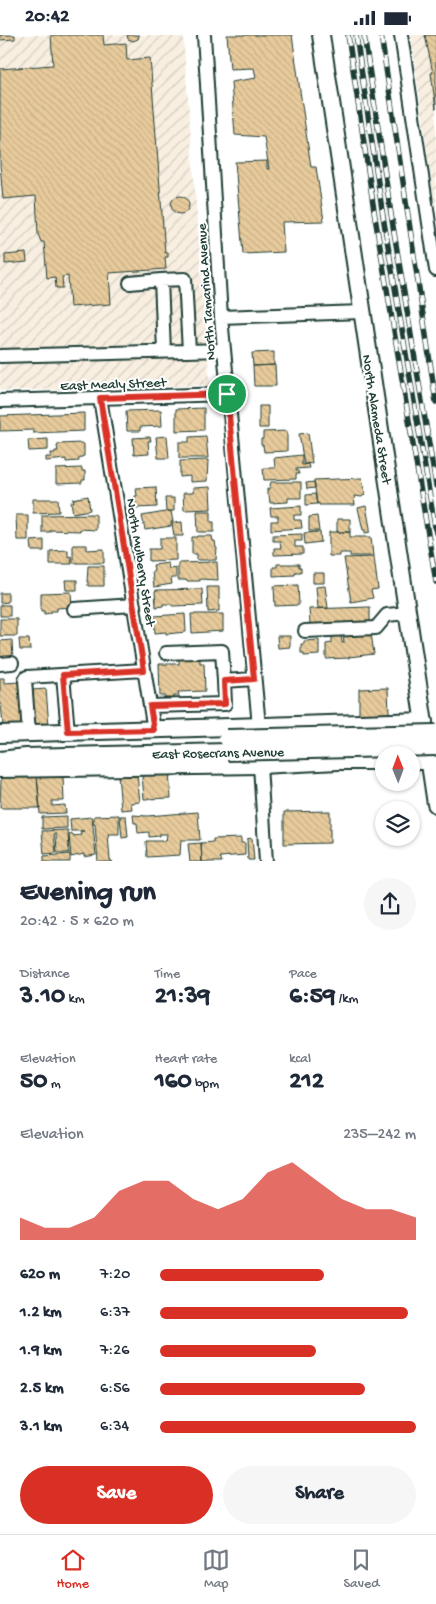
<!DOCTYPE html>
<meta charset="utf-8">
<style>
body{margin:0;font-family:"Gochi Hand",sans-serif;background:#f6f6f7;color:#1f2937;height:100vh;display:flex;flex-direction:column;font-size:19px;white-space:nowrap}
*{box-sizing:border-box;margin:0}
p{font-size:16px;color:#747a83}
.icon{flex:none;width:28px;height:28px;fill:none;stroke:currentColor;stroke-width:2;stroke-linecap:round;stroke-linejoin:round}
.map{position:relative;height:826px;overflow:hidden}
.side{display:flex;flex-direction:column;background:#fff;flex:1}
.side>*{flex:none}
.needle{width:32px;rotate:359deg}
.fabs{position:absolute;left:375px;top:711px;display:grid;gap:10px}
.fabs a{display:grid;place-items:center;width:45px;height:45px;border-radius:50%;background:#fff;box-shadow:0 1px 4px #0004;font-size:25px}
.pin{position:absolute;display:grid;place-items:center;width:42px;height:42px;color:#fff;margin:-21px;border:2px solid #fff;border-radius:50%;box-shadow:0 1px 5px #0007}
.round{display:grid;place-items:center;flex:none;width:52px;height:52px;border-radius:26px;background:#f6f6f7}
.headline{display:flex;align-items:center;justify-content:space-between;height:85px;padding:0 20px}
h1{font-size:28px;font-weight:700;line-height:38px}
.stats{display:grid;grid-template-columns:repeat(3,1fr);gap:8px;height:85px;padding:5px 20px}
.stats div{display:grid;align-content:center}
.stats b{font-size:25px;font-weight:700}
.stats small{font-size:14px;font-weight:400}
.stats p{font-size:14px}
.chart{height:140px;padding:10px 20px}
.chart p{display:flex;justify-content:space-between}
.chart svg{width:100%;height:90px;margin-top:5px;fill:#d93025;opacity:.7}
.action{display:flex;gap:10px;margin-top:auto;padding:10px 20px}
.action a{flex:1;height:58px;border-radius:30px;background:#d93025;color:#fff;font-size:20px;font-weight:700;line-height:58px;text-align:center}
.action a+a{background:#f6f6f7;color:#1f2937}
ul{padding:0 20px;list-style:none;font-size:16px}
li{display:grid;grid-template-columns:80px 60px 1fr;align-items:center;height:38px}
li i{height:12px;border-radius:6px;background:#d93025}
.status{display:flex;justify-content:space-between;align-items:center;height:35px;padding:0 25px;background:#fff;direction:ltr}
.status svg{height:14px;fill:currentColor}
.tab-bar{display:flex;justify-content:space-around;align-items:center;height:70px;border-top:1px solid #e0e1e3;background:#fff;font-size:14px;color:#747a83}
.tab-bar a{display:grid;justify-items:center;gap:2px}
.tab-bar .selected{color:#d93025}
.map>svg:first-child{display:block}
.industrial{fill:url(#industrial-furrows)}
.building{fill:url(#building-back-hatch);stroke:#1f3d34}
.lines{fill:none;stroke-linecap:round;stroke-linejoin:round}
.minor-casing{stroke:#1f3d34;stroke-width:16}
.major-casing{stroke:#1f3d34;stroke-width:20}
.minor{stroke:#fff;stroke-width:12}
.major{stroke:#fff;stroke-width:16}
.rail-casing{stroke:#1f3d34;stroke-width:5.5}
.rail{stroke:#fff;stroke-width:4;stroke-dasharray:11;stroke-linecap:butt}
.major-bridge-casing{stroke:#1f3d34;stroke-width:20;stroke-linecap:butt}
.major-bridge{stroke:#fff;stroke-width:16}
.route-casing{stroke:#fff;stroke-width:10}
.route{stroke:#d93025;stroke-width:6}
.labels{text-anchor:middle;stroke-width:4;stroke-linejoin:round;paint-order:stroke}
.street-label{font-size:14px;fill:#1f3d34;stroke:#fff}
</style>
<div class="status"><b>20:42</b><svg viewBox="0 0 49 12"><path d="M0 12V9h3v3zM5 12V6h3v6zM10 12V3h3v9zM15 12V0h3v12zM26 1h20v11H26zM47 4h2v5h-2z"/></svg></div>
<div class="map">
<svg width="436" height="827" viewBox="0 0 436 827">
<defs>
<pattern id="industrial-furrows" width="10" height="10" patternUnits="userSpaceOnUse" patternTransform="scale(1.25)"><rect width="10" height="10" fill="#f8efe1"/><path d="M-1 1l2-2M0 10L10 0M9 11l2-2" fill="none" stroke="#d4cec2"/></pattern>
<pattern id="building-back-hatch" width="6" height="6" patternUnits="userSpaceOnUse" patternTransform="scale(1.25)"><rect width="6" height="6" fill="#e8cb9c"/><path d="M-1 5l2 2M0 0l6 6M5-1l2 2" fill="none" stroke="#c7af87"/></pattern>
</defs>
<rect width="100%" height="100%" fill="#fff"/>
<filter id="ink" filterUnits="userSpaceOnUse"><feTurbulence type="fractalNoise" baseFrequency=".02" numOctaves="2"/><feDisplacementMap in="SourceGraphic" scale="10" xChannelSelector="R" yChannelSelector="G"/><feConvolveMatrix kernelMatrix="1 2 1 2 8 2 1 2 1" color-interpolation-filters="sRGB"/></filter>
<g filter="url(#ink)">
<path class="industrial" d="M0,0H183L210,350L0,356Z
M411,0H436V178Z"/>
<path class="building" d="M0,0H15V4L0,5Z
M51,0H103L104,10L126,8L127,25L150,23L165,218L168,217V222H165L166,234L109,238L111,269L70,272L68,241L62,242L63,253H56L55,242L47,243L44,207H41L38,199L36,161L3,164L0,130V34L53,30Z
M127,0H139V1L138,4L133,6L128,4Z
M227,0H292L311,132H316L324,186L282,187L284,217L243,219L235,127L267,126V134H269L264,102L235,100L231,47L256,43L254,33L230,34Z
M425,0H436V74L431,38H433Z
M171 170a9 9 0 1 1 18 0a9 9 0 1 1-18 0Z
M26,218L27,227L5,229V220Z
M274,317V330L253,331L252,318Z
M275,330L276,351H254L253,331Z
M259,371H268V393H259Z
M204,373V395L176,396V374Z
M161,375L162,391L140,392V396H127L126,376Z
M84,378V396L33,398V395L0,396V381Z
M287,396V416L264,417L263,410H261V404H263V397Z
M308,398L312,428L304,429L299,399Z
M167,401L169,423H158L156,402Z
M206,401L208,423H179V407H189V402Z
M150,402L151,406H148L149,419L134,420L133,403Z
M48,404V415L29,416L28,405Z
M81,408L84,409V421L79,423V426L66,427V424L46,426V422H51V418H55V416H58L57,411L59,409Z
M302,420V430L308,429L309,433L296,434V436H298L299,439H296V444L264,445L263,433H275L274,423Z
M208,425L207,446L190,447V441L180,442V426Z
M82,433V436H85V445H82V448L56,449V434Z
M362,443L365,459L362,462L354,461L355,470H319V468L317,469L314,445Z
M271,447H301V463H288V467L270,468L269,460H267V454H269Z
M314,447L315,453L307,454L306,448Z
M156,452L157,472L136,473L135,461H137L136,453Z
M210,452L211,474L184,475L183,458H193V453Z
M315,459L317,469L306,470V460Z
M88,461L90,475L73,478L71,467H74L73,464Z
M165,463H174V476H166Z
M33,464H58L59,477L33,478Z
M301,471V480H294V485H301L302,493L271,495V486H278V481H271L270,473Z
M366,471L370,493V497L365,498V495H363L358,473Z
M171,476L173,487H171V491L145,495L142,481Z
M197,476H211V487H214V497H198Z
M94,479L96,480V495L80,494V496L50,495V497H42V480Z
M16,480H28V505H17Z
M317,481L319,496H309V482Z
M337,484H350V497H337Z
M182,487L183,501H174L172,488Z
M320,497L321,507L305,509L304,498Z
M329,497H350V502H371L373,521H350V518H340V521H329Z
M302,499V506H295V512H303V519L274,520V513H281L280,506H273V500Z
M198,501H212L213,506H215L216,513H217L216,525H197V519H192V502H198Z
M160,503H176V525L149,526V514H160Z
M44,505V516H32L31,506Z
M73,510H87V515L104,514V528H73Z
M68,515V522L71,521L72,529H50V516Z
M374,522L378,554L371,555L373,563L351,567L344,523Z
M217,527L218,545L200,544V546H186V545H178V528Z
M168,528L169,534L176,533V543H171L172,549L154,552L152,536H154L153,530Z
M277,529H299V532H301V537H295V540L273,541V532H277Z
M88,531H104V551H88V547H87Z
M313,538H324V548H313Z
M65,545H77V555H66Z
M298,550L299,570L275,571L274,551Z
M325,551L328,573H318L316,552Z
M207,552H219V576L208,577Z
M202,554L203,570L172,571V569H163V571L156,572L155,556L157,555Z
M71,557L72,572L57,573V576H51V578L44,579V576H41V558Z
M0,558H8V567L0,568Z
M0,570H10V581H0Z
M370,572V591L310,589L309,574Z
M185,579L186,597L166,599V597L155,598L154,581Z
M191,579H223V596L192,598Z
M0,584H17V601H0Z
M343,598H371L374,619L349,622V623L326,624V609L332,608V599H341L342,608H344Z
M277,601H290V612L278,613Z
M19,604H29L30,615H20Z
M12,605L13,625L0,626V606Z
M319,605V620L304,621V618H301V609H304V606Z
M179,624H200V628H204L205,656L178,657L179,661H174V664H165V661H160L159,629H179Z
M0,643H4V648L20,647L23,690L3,691L1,669H0Z
M388,653L389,678L359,679V654Z
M46,654L49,691L35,692L32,655Z
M169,738L171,763L144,764L142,739Z
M118,739H137L140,767L131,768L132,774L121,775Z
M37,741L40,773H0L1,742Z
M37,741H63L64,766H52V771L65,770L66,778L40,779Z
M330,776V808L284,809V777Z
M198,777L200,805H181L180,820L147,822L146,806H166L167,799H159V801L149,802V797L138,798L137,788H134L133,780L147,781Z
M119,780V799H108L110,825L113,827H98L95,789H93V785H94V781Z
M67,781V793L42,794V782Z
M120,781H126L128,802L122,803Z
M92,782L96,820L84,822V819L71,822L69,800L73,799V801L81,800L80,796H84H71L70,784Z
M68,795L69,818H57L56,799H54L56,818L44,819L42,796Z
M241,803V808H245V820L220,822L222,827H202L201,808L213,807V804Z
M252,803L254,825H248L247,804Z
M201,808L202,827H190L188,809Z
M70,819V827H44V821Z"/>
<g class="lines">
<defs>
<path id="minor" d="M204,0L221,282L259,691
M401,0L436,235
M130,248L161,245
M221,282L362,277
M164,316L161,245L185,244L189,316
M0,321L223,315
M100,363L154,695
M0,366L227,359
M74,574L134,570
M305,596L376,593L387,580L407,578
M166,618L222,616L224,646L254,644
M0,629L12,628
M63,640L68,697
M150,671L225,669L224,646
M29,698L25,645L27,642L144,635
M260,730L266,827"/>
<path id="major" d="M321,0L436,769
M0,699L424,686
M0,725L26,722L227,717
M411,726H430
M0,734L260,730L338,726H384"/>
</defs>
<use href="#minor" class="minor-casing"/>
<use href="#major" class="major-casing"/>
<use href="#minor" class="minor"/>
<use href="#major" class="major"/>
<defs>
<path id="rail" d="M348,0L375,182L436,547
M356,0L383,181L436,498
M364,0L391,179L436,451
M381,0L436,367"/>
</defs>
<use href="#rail" class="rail-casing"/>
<use href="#rail" class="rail"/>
<defs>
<path id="major-bridge" d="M227,703L436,698
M227,717L436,712"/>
</defs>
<use href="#major-bridge" class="major-bridge-casing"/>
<use href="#major-bridge" class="major-bridge"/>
</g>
</g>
<g class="lines" filter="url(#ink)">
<defs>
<path id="route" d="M227,359L254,644L224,646L225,669L150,671L154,695L68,697L63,640L144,635L100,363Z"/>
</defs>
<use href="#route" class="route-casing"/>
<use href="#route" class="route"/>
</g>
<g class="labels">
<g class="street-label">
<text transform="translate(205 257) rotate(-94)" y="5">North Tamarind Avenue</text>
<text transform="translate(113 348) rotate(-2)" y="5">East Mealy Street</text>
<text transform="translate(378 384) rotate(81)" y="5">North Alameda Street</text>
<text transform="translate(142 527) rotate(81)" y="5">North Mulberry Street</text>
<text transform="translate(218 717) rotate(-1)" y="5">East Rosecrans Avenue</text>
</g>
</g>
</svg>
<div class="fabs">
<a><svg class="needle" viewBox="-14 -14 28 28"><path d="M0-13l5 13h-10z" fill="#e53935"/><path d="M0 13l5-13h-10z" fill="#747a83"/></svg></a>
<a><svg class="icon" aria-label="layers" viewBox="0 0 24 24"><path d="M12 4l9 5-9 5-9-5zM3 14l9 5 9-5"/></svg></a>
</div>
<div class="pin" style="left:227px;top:359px;background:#1e9e55"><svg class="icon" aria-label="arrive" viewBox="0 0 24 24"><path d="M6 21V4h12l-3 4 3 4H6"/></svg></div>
</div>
<section class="side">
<div class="headline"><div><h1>Evening run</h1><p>20:42 · 5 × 620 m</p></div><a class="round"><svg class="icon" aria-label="share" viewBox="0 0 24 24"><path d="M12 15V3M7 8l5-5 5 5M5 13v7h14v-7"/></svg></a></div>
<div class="stats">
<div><p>Distance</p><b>3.10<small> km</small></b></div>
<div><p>Time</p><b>21:39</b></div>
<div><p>Pace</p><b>6:59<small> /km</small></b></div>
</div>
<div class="stats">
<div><p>Elevation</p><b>50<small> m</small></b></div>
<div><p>Heart rate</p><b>160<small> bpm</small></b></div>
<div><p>kcal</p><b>212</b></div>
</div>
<div class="chart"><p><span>Elevation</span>235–242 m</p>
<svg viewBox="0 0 160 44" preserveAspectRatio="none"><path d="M0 44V33L10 38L20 38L30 33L40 20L50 15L60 15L70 24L80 29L90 24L100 11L110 6L120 15L130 24L140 29L150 29L160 33V44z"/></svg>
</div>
<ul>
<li><b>620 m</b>7:20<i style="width:64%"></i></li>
<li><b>1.2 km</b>6:37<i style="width:97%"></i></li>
<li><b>1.9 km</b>7:26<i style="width:61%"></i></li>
<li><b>2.5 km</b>6:56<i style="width:80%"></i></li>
<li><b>3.1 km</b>6:34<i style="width:100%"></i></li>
</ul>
<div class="action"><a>Save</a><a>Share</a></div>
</section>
<nav class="tab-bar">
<a class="selected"><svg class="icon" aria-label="home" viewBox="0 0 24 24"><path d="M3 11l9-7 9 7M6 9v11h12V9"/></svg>Home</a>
<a><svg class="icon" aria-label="map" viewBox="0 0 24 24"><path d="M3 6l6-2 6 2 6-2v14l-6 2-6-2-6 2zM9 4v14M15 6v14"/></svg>Map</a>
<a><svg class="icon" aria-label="saved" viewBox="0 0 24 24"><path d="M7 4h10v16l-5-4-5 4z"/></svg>Saved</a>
</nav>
